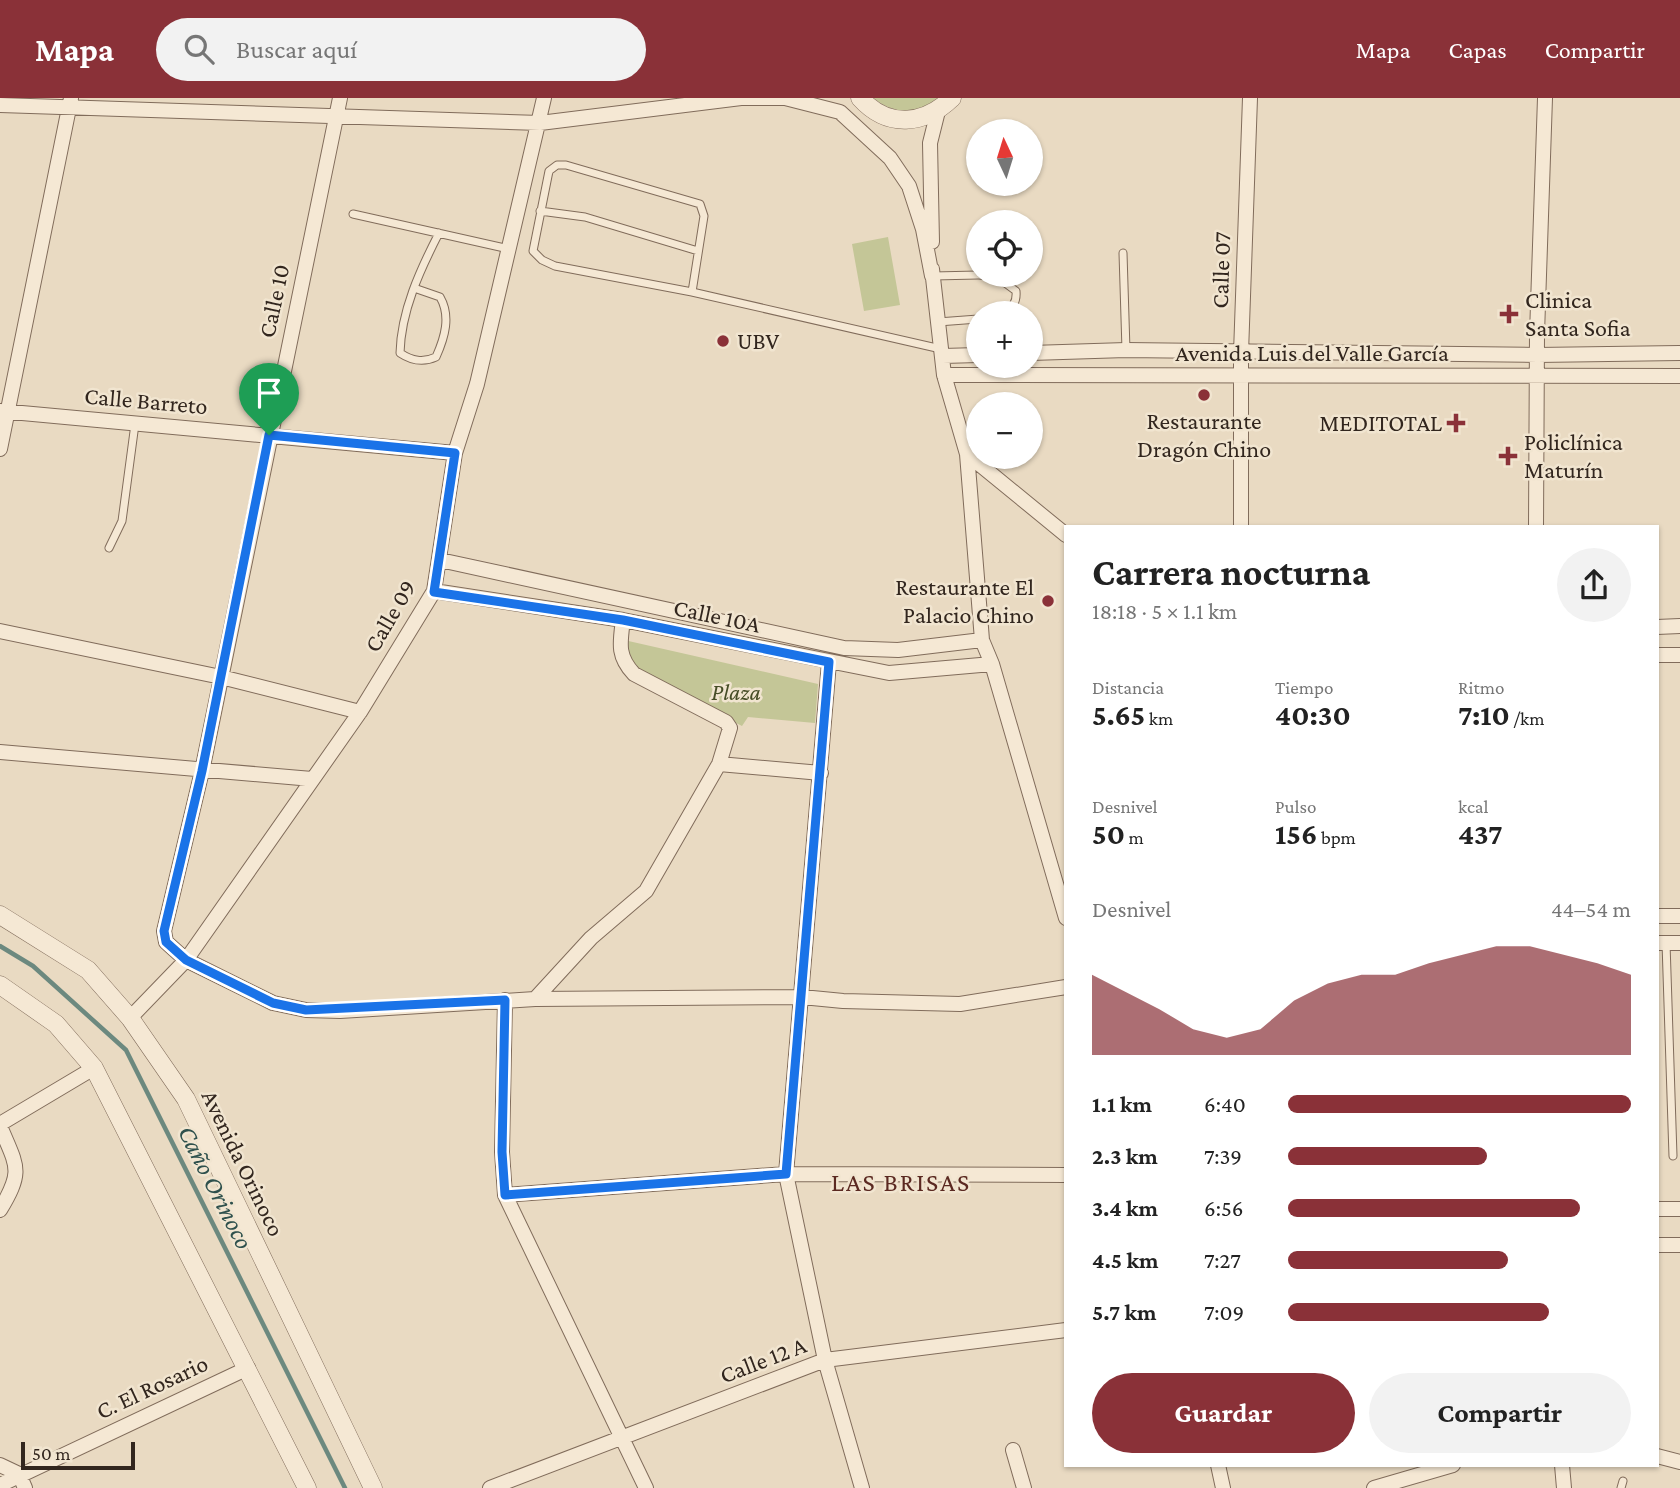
<!DOCTYPE html>
<html lang="es">
<meta charset="utf-8">
<style>
body{margin:0;font-family:"Crimson Pro",serif;background:#f2f2f2;color:#222;height:100vh;display:flex;flex-direction:column;font-size:26px;white-space:nowrap}
*{box-sizing:border-box;margin:0}
p{font-size:23px;color:#767676}
.icon{flex:none;width:38px;height:38px;fill:none;stroke:currentColor;stroke-width:2;stroke-linecap:round;stroke-linejoin:round}
.map{position:relative;flex:1;overflow:hidden}
.side{position:absolute;left:1064px;top:427px;width:595px;height:942px;display:flex;flex-direction:column;background:#fff;border-radius:0px;box-shadow:0 2px 5px #0004}
.side>*{flex:none}
.needle{width:46px;rotate:356deg}
.buttons{position:absolute;left:966px;top:21px;display:grid;gap:14px}
.buttons a{display:grid;place-items:center;width:77px;height:77px;border-radius:50%;background:#fff;box-shadow:0 2px 5px #0004;font-size:35px}
.scale{position:absolute;left:21px;bottom:18px;width:114px;box-sizing:border-box;padding-left:7px;border:4px solid #32261e;border-top:0;font-size:19px;line-height:24px;white-space:nowrap;color:#32261e;-webkit-text-stroke:5px #f1e5d0;paint-order:stroke}
.pin{position:absolute;display:grid;place-items:center;width:60px;height:60px;color:#fff;margin:-72px -30px;border-radius:50% 50% 50% 0;rotate:-45deg;box-shadow:0 0 7px #0007}
.pin .icon{rotate:45deg}
.round{display:grid;place-items:center;flex:none;width:74px;height:74px;border-radius:37px;background:#f2f2f2}
.overview{display:flex;align-items:center;justify-content:space-between;height:119px;padding:0 28px}
h1{font-size:38px;font-weight:700;line-height:52px}
.stats{display:grid;grid-template-columns:repeat(3,1fr);gap:10px;height:119px;padding:7px 28px}
.stats div{display:grid;align-content:center}
.stats b{font-size:30px;font-weight:700}
.stats small{font-size:19px;font-weight:400}
.stats p{font-size:19px}
.chart{height:196px;padding:14px 28px}
.chart p{display:flex;justify-content:space-between}
.chart svg{width:100%;height:126px;margin-top:7px;fill:#8a3138;opacity:.7}
.action{display:flex;gap:14px;margin-top:auto;padding:14px 28px}
.action a{flex:1;height:80px;border-radius:42px;background:#8a3138;color:#fff;font-size:28px;font-weight:700;line-height:80px;text-align:center}
.action a+a{background:#f2f2f2;color:#222}
ul{padding:0 28px;list-style:none;font-size:23px}
li{display:grid;grid-template-columns:112px 84px 1fr;align-items:center;height:52px}
li i{height:18px;border-radius:9px;background:#8a3138}
header{display:flex;align-items:center;gap:42px;box-sizing:border-box;height:98px;padding:0 35px;background:#8a3138;color:#fff}
header strong{font-size:33px}
nav{display:flex;gap:38px;margin-inline-start:auto;font-size:24px}
.search{width:490px;height:63px;background:#f2f2f2;display:flex;align-items:center;gap:18px;box-sizing:border-box;padding:0 24px;border-radius:38px;color:#767676;font-size:26px}
.map>svg:first-child{display:block}
.green{fill:#c4c697}
.lines{fill:none;stroke-linecap:round;stroke-linejoin:round}
.stream{stroke:#6c897f;stroke-width:4.5}
.service-casing{stroke:#816c5b;stroke-width:9}
.minor-casing{stroke:#816c5b;stroke-width:16}
.tertiary-casing{stroke:#816c5b;stroke-width:19}
.service{stroke:#f5e8d4;stroke-width:7}
.minor{stroke:#f5e8d4;stroke-width:14}
.tertiary{stroke:#f5e8d4;stroke-width:18}
.route-casing{stroke:#fff;stroke-width:14}
.route{stroke:#1a73e8;stroke-width:9}
.poi-dot{fill:#8a3138;stroke:#f1e5d0;stroke-width:2.5}
.labels{text-anchor:middle;stroke-width:5;stroke-linejoin:round;paint-order:stroke}
.street-label{font-size:24px;fill:#32261e;stroke:#f1e5d0}
.poi-label{font-size:24px;fill:#32261e;stroke:#f1e5d0;text-anchor:start}
.park-label{font-size:24px;font-style:italic;fill:#464d26;stroke:#f1e5d0}
.neighbourhood-label{font-size:26px;letter-spacing:2px;fill:#5b2921;stroke:#f1e5d0}
.water-label{font-size:26px;font-style:italic;fill:#2e504c;stroke:#f1e5d0}
</style>
<header>
<strong>Mapa</strong>
<div class="search"><svg class="icon" aria-label="search" viewBox="0 0 24 24"><circle cx="10" cy="10" r="6"/><path d="M15 15l6 6"/></svg>Buscar aquí</div>
<nav><a>Mapa</a><a>Capas</a><a>Compartir</a></nav>
</header>
<div class="map">
<svg width="1680" height="1390" viewBox="0 0 1680 1390">
<rect width="100%" height="100%" fill="#e9dac2"/>
<path class="green" d="M873,0H943C920,17 896,18 873,0Z
M888,139L900,207L864,213L852,146Z
M624,542L818,586L815,625L748,619L742,628L638,575L629,563Z"/>
<g class="lines">
<path class="stream" d="M0,848L33,868L126,952L345,1390"/>
<defs>
<path id="service" d="M540,113L585,119L698,153
M353,116L509,151
M1123,155L1126,252
M979,177L997,179L1016,193C1017,204 1013,210 1002,215
M933,178L978,177
M414,190L440,199C451,218 445,239 436,259C423,265 412,263 400,255C401,213 420,172 439,135
M692,194L704,118L700,106L566,67H557L549,73L533,153L542,162L555,168L692,194L941,251
M938,224L978,221
M109,450L122,423L135,326
M1666,845L1673,1058
M1621,1390L1623,1383"/>
<path id="minor" d="M340,0L202,673L164,833L166,844L186,862L273,905L306,912L340,913L535,901L802,899L843,903L960,906L1066,889
M0,7L540,25L741,0H785L840,14L890,60L909,88L923,131L932,178
M932,144L930,45L938,13
M932,171L944,277L967,356L982,542L992,566L1066,820
M1031,255L1126,252L1537,257L1680,255
M943,258L978,257
M944,277L1680,278
M0,313L455,355
M0,351L71,0
M967,356L1066,437
M1241,429V255L1250,0
M1536,429L1537,236L1545,0
M440,462L844,550L898,552L982,542
M434,493L623,522L889,575L992,566
M1657,529L1680,528
M0,533L221,579L360,614
M1657,557H1680
M829,564L786,1076L825,1262L862,1390
M0,654L312,681
M719,666L821,675
M1657,818H1680
M1657,845H1680
M535,901L591,840L646,793L719,666L730,630L726,624L634,576C617,558 620,545 623,522
M505,902L502,1054L505,1097L646,1390
M130,920L186,862L360,614L434,493L455,355L477,286L544,0
M0,1026L94,970
M0,1028C17,1069 24,1072 0,1112
M505,1097L786,1076L1066,1077
M1657,1111H1680
M1657,1147H1680
M1013,1352L1024,1390
M1657,1358L1680,1364
M0,1367L19,1376L25,1390
M1218,1367L1223,1390
M1562,1367L1564,1390
M0,1387L248,1270
M490,1390L825,1262L1066,1232
M1374,1390L1453,1367"/>
<path id="tertiary" d="M860,0C888,31 924,27 952,0
M0,817L88,872L130,920L186,1001L373,1390
M0,887L56,926L94,970L307,1390"/>
</defs>
<use href="#service" class="service-casing"/>
<use href="#minor" class="minor-casing"/>
<use href="#tertiary" class="tertiary-casing"/>
<use href="#service" class="service"/>
<use href="#minor" class="minor"/>
<use href="#tertiary" class="tertiary"/>
</g>
<g class="lines">
<defs>
<path id="route" d="M269,337L455,355L434,494L623,522L829,564L786,1076L505,1097L502,1054L505,902L306,912L273,905L186,862L166,844L164,833L202,673Z"/>
</defs>
<use href="#route" class="route-casing"/>
<use href="#route" class="route"/>
</g>
<g class="poi-dot">
<path d="M1505.5 205.5h7v7h7v7h-7v7h-7v-7h-7v-7h7z"/>
<circle cx="723" cy="243" r="7"/>
<circle cx="1204" cy="297" r="7"/>
<path d="M1452.5 314.5h7v7h7v7h-7v7h-7v-7h-7v-7h7z"/>
<path d="M1504.5 347.5h7v7h7v7h-7v7h-7v-7h-7v-7h7z"/>
<circle cx="1048" cy="503" r="7"/>
</g>
<g class="labels">
<g class="street-label">
<text transform="translate(1221 172) rotate(-88)" y="8">Calle 07</text>
<text transform="translate(274 203) rotate(-78)" y="8">Calle 10</text>
<text x="1312" y="263">Avenida Luis del Valle García</text>
<text transform="translate(146 303) rotate(5)" y="8">Calle Barreto</text>
<text transform="translate(390 518) rotate(-60)" y="8">Calle 09</text>
<text transform="translate(717 518) rotate(12)" y="8">Calle 10A</text>
<text transform="translate(243 1065) rotate(64)" y="8">Avenida Orinoco</text>
<text transform="translate(763 1262) rotate(-21)" y="8">Calle 12 A</text>
<text transform="translate(152 1289) rotate(-25)" y="8">C. El Rosario</text>
</g>
<g class="poi-label">
<text x="1525" y="210">Clinica<tspan x="1525" dy="28">Santa Sofia</tspan></text>
<text x="737" y="251">UBV</text>
<text x="1204" y="331" text-anchor="middle">Restaurante<tspan x="1204" dy="28">Dragón Chino</tspan></text>
<text x="1442" y="333" text-anchor="end">MEDITOTAL</text>
<text x="1524" y="352">Policlínica<tspan x="1524" dy="28">Maturín</tspan></text>
<text x="1034" y="497" text-anchor="end">Restaurante El<tspan x="1034" dy="28">Palacio Chino</tspan></text>
</g>
<g class="park-label">
<text x="736" y="602">Plaza</text>
</g>
<g class="neighbourhood-label">
<text x="901" y="1093">LAS BRISAS</text>
</g>
<g class="water-label">
<text transform="translate(216 1089) rotate(63)" y="9">Caño Orinoco</text>
</g>
</g>
</svg>
<div class="buttons">
<a><svg class="needle" viewBox="-14 -14 28 28"><path d="M0-13l5 13h-10z" fill="#e53935"/><path d="M0 13l5-13h-10z" fill="#767676"/></svg></a>
<a><svg class="icon" aria-label="locate" viewBox="0 0 24 24"><circle cx="12" cy="12" r="6"/><path d="M12 2v4M12 18v4M2 12h4M18 12h4"/></svg></a>
<a>+</a>
<a>−</a>
</div>
<div class="scale">50 m</div>
<div class="pin" style="left:269px;top:337px;background:#1e9e55"><svg class="icon" aria-label="arrive" viewBox="0 0 24 24"><path d="M6 21V4h12l-3 4 3 4H6"/></svg></div>
<section class="side">
<div class="overview"><div><h1>Carrera nocturna</h1><p>18:18 · 5 × 1.1 km</p></div><a class="round"><svg class="icon" aria-label="share" viewBox="0 0 24 24"><path d="M12 15V3M7 8l5-5 5 5M5 13v7h14v-7"/></svg></a></div>
<div class="stats">
<div><p>Distancia</p><b>5.65<small> km</small></b></div>
<div><p>Tiempo</p><b>40:30</b></div>
<div><p>Ritmo</p><b>7:10<small> /km</small></b></div>
</div>
<div class="stats">
<div><p>Desnivel</p><b>50<small> m</small></b></div>
<div><p>Pulso</p><b>156<small> bpm</small></b></div>
<div><p>kcal</p><b>437</b></div>
</div>
<div class="chart"><p><span>Desnivel</span>44–54 m</p>
<svg viewBox="0 0 160 44" preserveAspectRatio="none"><path d="M0 44V16L10 22L20 28L30 35L40 38L50 35L60 25L70 19L80 16L90 16L100 12L110 9L120 6L130 6L140 9L150 12L160 16V44z"/></svg>
</div>
<ul>
<li><b>1.1 km</b>6:40<i style="width:100%"></i></li>
<li><b>2.3 km</b>7:39<i style="width:58%"></i></li>
<li><b>3.4 km</b>6:56<i style="width:85%"></i></li>
<li><b>4.5 km</b>7:27<i style="width:64%"></i></li>
<li><b>5.7 km</b>7:09<i style="width:76%"></i></li>
</ul>
<div class="action"><a>Guardar</a><a>Compartir</a></div>
</section>
</div>
